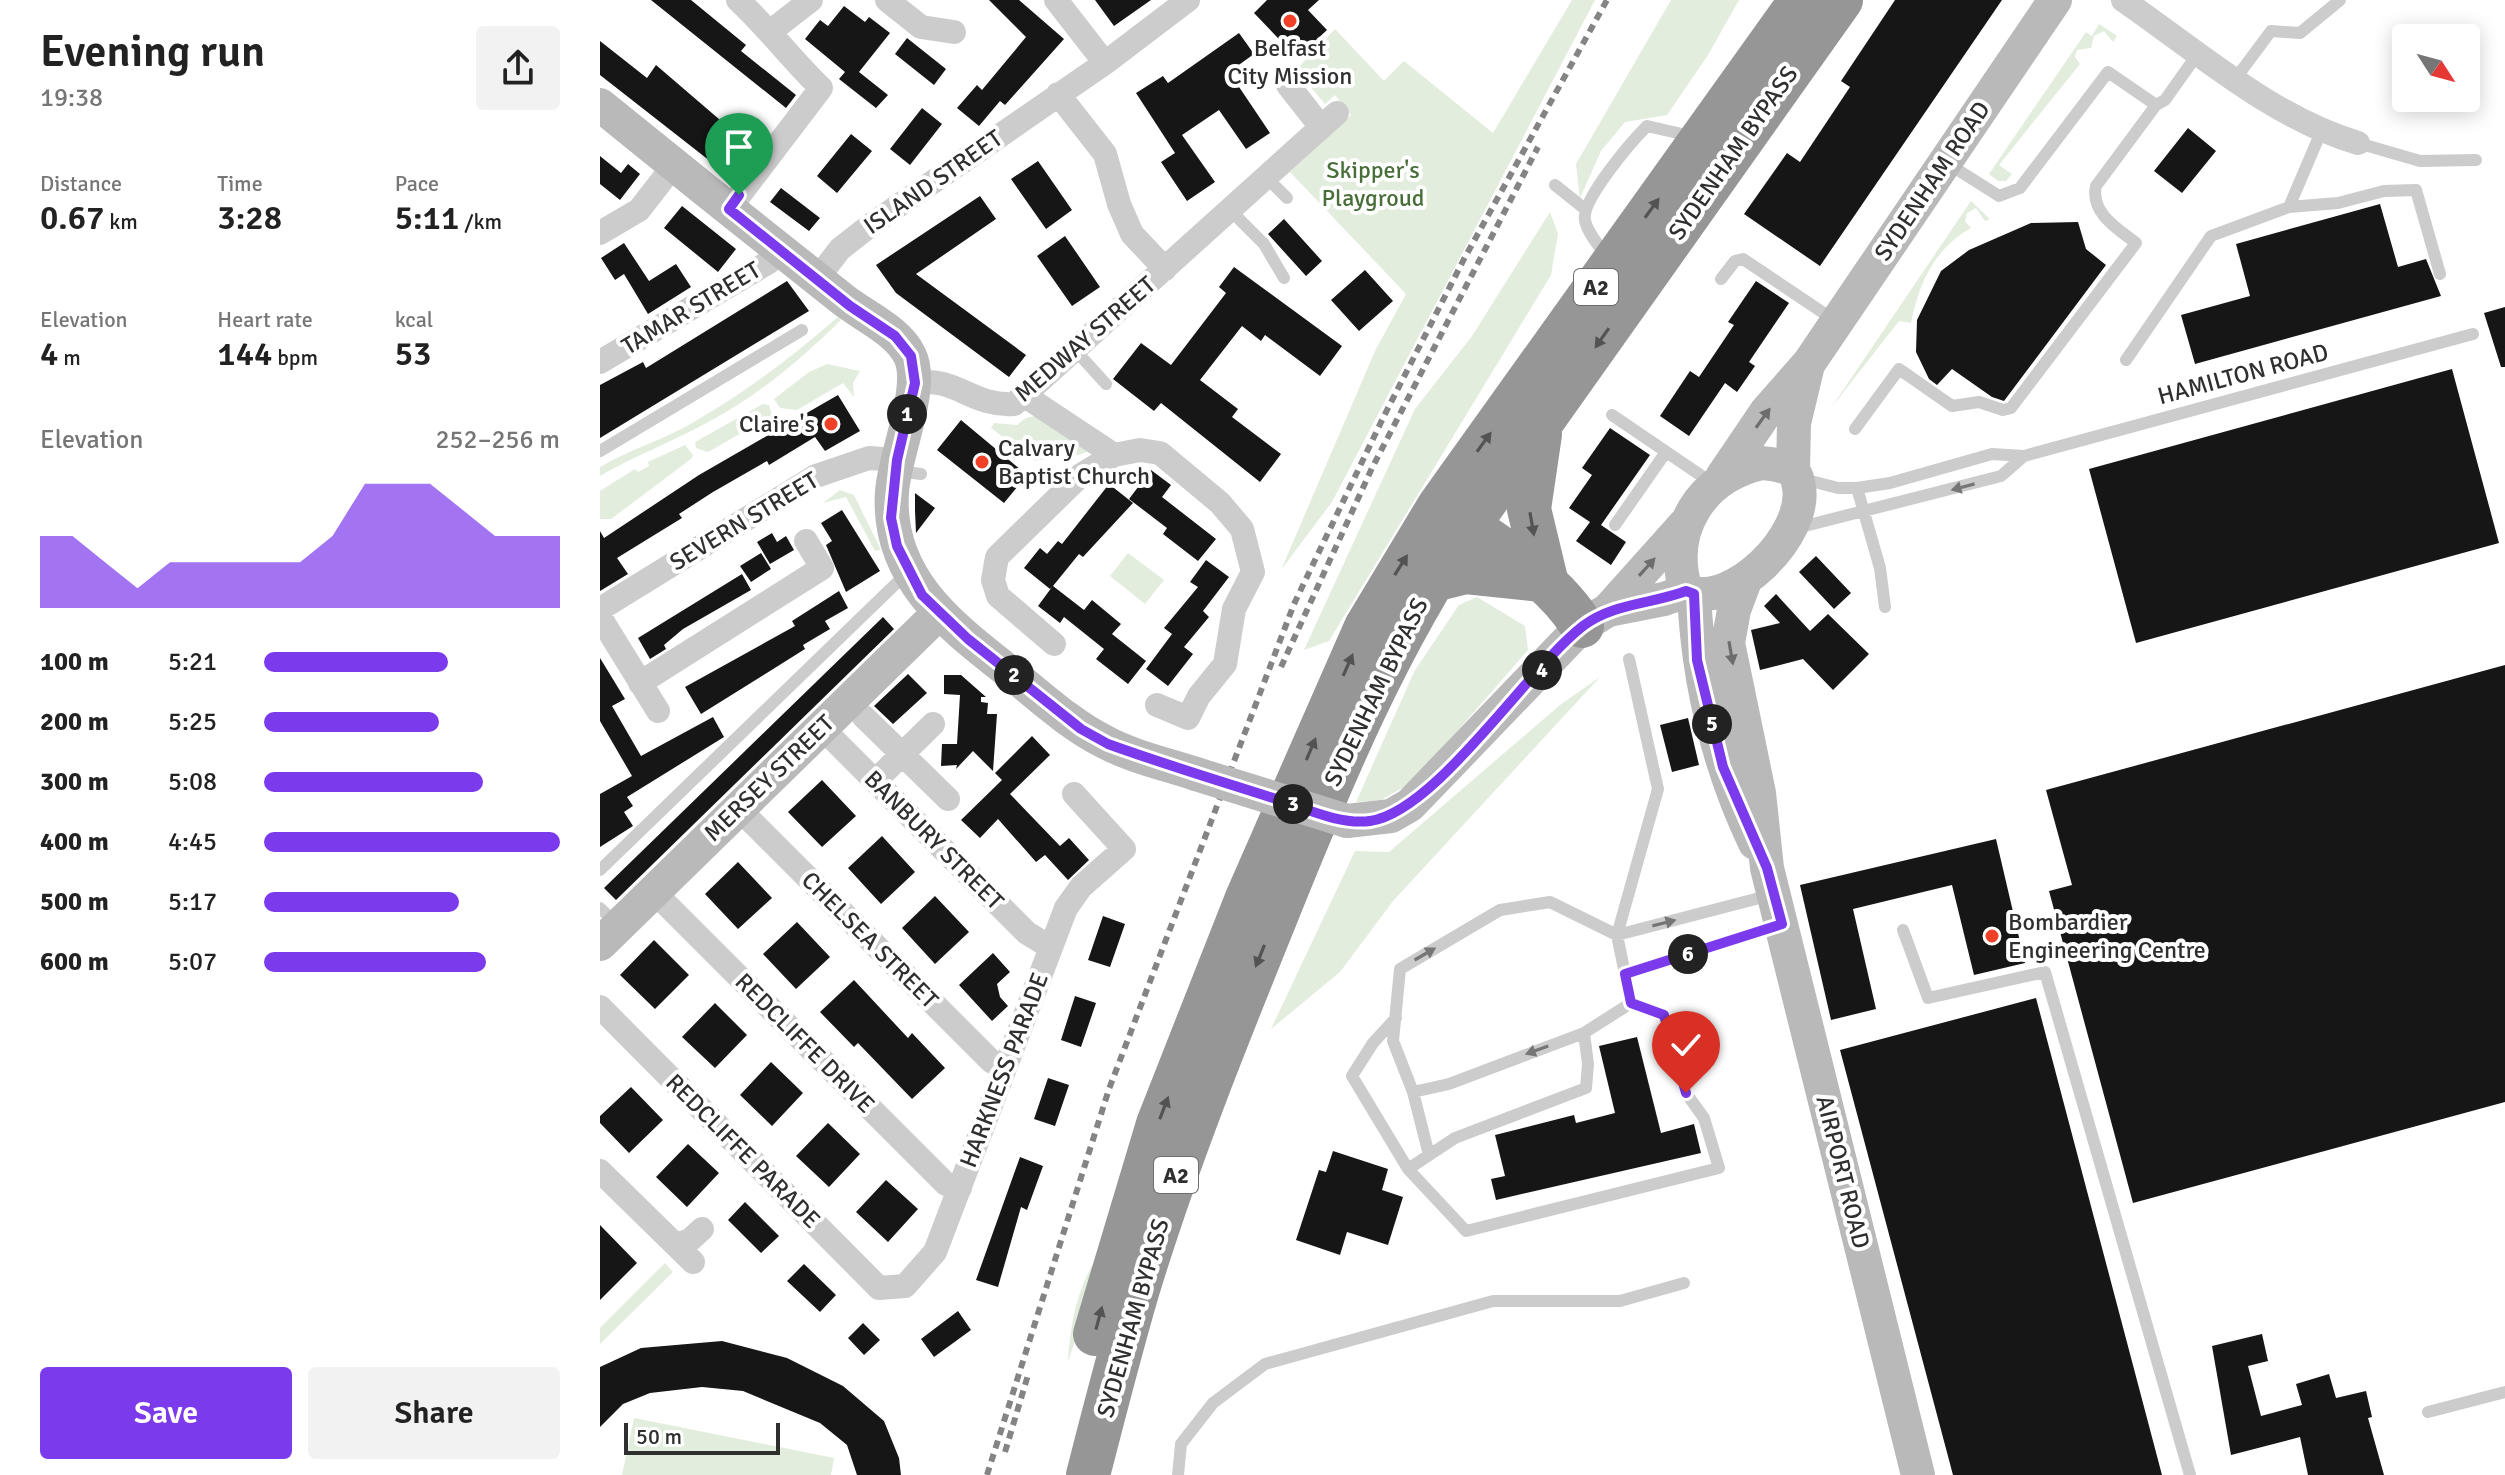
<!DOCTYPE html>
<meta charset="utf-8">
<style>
body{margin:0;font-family:Signika,sans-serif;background:#f2f2f2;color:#222;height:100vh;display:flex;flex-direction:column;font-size:30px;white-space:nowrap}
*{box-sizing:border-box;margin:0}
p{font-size:26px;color:#767676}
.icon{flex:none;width:44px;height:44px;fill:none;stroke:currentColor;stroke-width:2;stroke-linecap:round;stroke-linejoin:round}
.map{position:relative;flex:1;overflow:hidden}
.panel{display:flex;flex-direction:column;background:#fff;width:600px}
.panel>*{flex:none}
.needle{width:52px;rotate:126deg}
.tools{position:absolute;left:1792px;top:24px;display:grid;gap:16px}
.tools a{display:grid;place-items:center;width:88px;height:88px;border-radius:8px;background:#fff;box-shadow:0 4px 20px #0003;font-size:40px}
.scale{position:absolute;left:24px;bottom:20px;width:156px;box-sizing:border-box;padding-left:8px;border:4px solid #2f2f2f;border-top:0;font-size:22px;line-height:28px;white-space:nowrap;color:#2f2f2f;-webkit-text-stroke:6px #fff;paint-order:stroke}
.pin{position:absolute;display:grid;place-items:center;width:68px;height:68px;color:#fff;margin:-82px -34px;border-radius:50% 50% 50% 0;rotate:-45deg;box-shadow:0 0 8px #0007}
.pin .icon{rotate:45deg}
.km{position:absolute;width:40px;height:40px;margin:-20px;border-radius:50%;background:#222;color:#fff;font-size:22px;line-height:40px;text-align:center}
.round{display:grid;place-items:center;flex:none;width:84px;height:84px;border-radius:8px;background:#f2f2f2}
.summary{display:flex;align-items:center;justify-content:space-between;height:136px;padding:0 40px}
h1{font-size:44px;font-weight:600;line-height:60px}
.metrics{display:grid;grid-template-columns:repeat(3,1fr);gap:12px;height:136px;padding:8px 40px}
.metrics div{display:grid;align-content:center}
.metrics b{font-size:34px;font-weight:600}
.metrics small{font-size:22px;font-weight:400}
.metrics p{font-size:22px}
.chart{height:224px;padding:16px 40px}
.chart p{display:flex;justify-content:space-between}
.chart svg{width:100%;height:144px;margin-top:8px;fill:#7c3aed;opacity:.7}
.cta{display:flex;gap:16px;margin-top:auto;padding:16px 40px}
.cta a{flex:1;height:92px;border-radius:8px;background:#7c3aed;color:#fff;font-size:32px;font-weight:600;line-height:92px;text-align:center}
.cta a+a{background:#f2f2f2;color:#222}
ul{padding:0 40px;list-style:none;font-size:26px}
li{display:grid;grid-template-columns:128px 96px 1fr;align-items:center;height:60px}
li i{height:20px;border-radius:10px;background:#7c3aed}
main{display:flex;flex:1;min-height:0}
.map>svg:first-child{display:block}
.green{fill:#e2eddd}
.building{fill:#161616}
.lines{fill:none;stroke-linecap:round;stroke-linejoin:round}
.lane{stroke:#ccc;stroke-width:12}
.street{stroke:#ccc;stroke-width:24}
.secondary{stroke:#b9b9b9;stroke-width:34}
.highway{stroke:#969696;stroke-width:44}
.rail{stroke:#848484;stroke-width:6;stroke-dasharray:8 6;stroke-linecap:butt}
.secondary-bridge{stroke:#b9b9b9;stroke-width:34}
.oneway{fill:#535353}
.oneway2{fill:#6d6d6d}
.oneway3{fill:#767676}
.route-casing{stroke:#fff;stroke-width:16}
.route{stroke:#7c3aed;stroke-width:10}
.poi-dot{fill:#f04128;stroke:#fff;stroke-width:3}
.labels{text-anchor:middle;stroke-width:8;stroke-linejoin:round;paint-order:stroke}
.shield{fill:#fff;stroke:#6d6d6d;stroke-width:2}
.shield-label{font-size:22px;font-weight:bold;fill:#2f2f2f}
.poi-label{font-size:24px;fill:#2f2f2f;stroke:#fff;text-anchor:start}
.street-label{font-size:24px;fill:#2f2f2f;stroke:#fff}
.park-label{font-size:24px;fill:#486e3a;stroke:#fff}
</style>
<main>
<section class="panel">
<div class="summary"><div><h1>Evening run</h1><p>19:38</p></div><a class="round"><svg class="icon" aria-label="share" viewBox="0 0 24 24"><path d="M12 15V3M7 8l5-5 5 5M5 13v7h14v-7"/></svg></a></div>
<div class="metrics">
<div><p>Distance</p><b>0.67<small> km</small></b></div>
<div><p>Time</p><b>3:28</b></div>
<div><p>Pace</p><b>5:11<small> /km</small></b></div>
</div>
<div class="metrics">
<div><p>Elevation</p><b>4<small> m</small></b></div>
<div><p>Heart rate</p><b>144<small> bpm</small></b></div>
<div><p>kcal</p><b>53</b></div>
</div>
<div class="chart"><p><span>Elevation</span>252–256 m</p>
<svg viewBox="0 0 160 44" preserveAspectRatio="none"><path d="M0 44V22L10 22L20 30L30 38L40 30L50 30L60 30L70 30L80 30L90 22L100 6L110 6L120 6L130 14L140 22L150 22L160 22V44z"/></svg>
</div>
<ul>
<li><b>100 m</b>5:21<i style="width:62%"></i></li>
<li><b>200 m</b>5:25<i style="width:59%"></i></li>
<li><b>300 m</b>5:08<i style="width:74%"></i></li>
<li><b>400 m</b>4:45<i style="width:100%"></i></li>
<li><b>500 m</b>5:17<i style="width:66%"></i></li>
<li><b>600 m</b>5:07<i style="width:75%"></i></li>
</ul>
<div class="cta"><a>Save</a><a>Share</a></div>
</section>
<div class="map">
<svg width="1905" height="1475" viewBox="0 0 1905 1475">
<rect width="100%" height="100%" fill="#fff"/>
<path class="green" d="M972,0H995L732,502L681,570L775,351L806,294L690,172L751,115L735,95L725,104L696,70L735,29L784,81L804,61L893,133Z
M1071,0H1139L1108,55L1067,115L1025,122L1001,151L980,198L976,164Z
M1499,24L1517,36L1513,42L1504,31L1494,36L1491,48L1477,50L1475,57L1480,64L1399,165L1412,174L1406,181H1398L1389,174L1486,32L1492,36Z
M1371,201L1390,219L1385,221L1376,208L1367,213L1365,221L1371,228C1334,249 1319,283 1311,323L1299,321L1231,408Z
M950,212L958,234L951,275L729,641L704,650L815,409L872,336Z
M238,317L241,320C201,359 159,395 110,421C74,441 36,455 0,476V467C30,449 64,440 94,422C146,392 192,357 238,317Z
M227,364L260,371L253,383L254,397L243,383L197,410L180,408L174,399L209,372Z
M163,404L169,405L172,415L108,452L96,448L95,442Z
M435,416L490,450C480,458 451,457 435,461L391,428L394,423L417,425L426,418Z
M85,445L93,455L91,459L11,519H0V491L35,469L38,472L49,466L48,462Z
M240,490L254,495L281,550L275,551L246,497L223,503Z
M528,553L564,580L545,604L510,576Z
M877,597L925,626L928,650L813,782L781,800L756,802L815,670L859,605Z
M1000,677L793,901L740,972L671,1029L755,851L789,852L960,705Z
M507,1242L468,1362C471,1315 479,1281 507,1242Z
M65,1263L73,1272L0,1344V1328Z
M34,1418L234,1458L231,1475H22Z"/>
<path class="building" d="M51,0H91L146,45L141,51L196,95L186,108Z
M389,0H419L464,39L405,105L400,101L379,126L357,108L377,85L382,90L426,37Z
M495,0H551L514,26Z
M667,0H719L708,10L727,30L697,58L654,13Z
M1295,0H1402L1220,266L1144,214L1187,153L1200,162L1250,87L1241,81Z
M244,6L265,22L269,17L290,33L259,72L288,95L276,108L239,79L245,72L205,39L220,20L228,26Z
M639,33L654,54L629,72L670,133L646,149L619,110L582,135L615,182L587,201L561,162L575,153L536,93L563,76L568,83Z
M307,38L346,69L334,85L295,54Z
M0,41L47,78L56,65L155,150L133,179L0,75Z
M322,108L342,124L310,165L290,149Z
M1588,128L1616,151L1582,193L1554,171Z
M251,134L272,151L237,193L217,176Z
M0,156L21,173L28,164L40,174L20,200L0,184Z
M438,161L472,210L446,229L411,179Z
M181,188L220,218L209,231L170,202Z
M380,196L396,219L316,274L426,355L409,377L296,293L276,265Z
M1780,204L1798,267L1826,259L1841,296L1595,364L1581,315L1650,296L1636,244Z
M82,206L136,249L118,272L64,228Z
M684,219L722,261L706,276L668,234Z
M1478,222L1486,249L1506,265L1404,401L1392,397L1352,369L1337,385L1329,379L1316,352L1317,320L1341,271L1369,250L1431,223Z
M465,236L500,287L472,306L437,256Z
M24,243L49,281L76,264L91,287L48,314L24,274L15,280L1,258Z
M634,267L742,346L720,376L665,335L661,341L642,326L600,380L638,409L632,417L681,454L660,482L561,403L554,411L513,379L541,343L571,365L626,293L619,287Z
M765,270L793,301L759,331L731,300Z
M187,281L209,311L0,438V385L43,362L46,368Z
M1156,281L1189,303L1149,362L1155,366L1137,392L1125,383L1089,436L1060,416L1090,371L1099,377L1134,325L1128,322Z
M1905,307V367H1901L1884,313Z
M1852,369L1899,543L1536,643L1489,469Z
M238,395L260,431L225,451L215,437L169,465L167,461L113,492L79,514L82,518L17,558L28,574L0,591V531L4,538L99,475Z
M361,420L427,475L404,503L337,450Z
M1010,428L1050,455L1001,525L1026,542L1011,565L976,541L990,522L969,508L992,475L982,468Z
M551,470L571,485L562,497L616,539L598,561L563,534L567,528L529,499Z
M509,484L533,503L483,557L479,554L453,586L484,610L492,600L521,624L512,634L546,661L528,684L496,659L504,649L464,617L460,623L438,606L452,587L450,589L424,568L440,548L447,554L458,541L462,544Z
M315,493L335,508L316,533L315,511Z
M242,510L280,571L246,592L226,545L232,541L221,523Z
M172,533L177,542L186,536L194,550L170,564L157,542Z
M161,553L171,569L151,582L140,566Z
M1216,556L1251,593L1234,609L1199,572Z
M606,560L629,577L603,611L609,617L584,647L593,654L568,686L546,669L572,634L564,628L598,587L590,582Z
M142,574L151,590L83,629L64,645L66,649L50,659L38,638Z
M239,591L248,608L225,621L230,629L203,645L205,649L101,714L85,687L195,626L192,621Z
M1176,594L1210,631L1228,614L1269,654L1233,690L1203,659L1160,670L1151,630L1180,623L1164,606Z
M283,617L294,629L16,900L4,888Z
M0,658L25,699L12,706L41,756L113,717L124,737L27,797L33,806L24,812L33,826L0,847V794L32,776L0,721Z
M1905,665V1102L1533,1203L1449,891L1472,885L1446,790Z
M308,674L327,693L293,724L274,706Z
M344,675H361L386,697H381V702L388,703L387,714H397L393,771L373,751L356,769L357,765L341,766L342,744H357L360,695L344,694Z
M1088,718L1099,765L1072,772L1060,725Z
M432,736L450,755L410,794L460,846L469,838L489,860L468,880L445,855L436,862L398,819L380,838L361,820L402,780L395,773Z
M222,780L256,816L222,847L188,812Z
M282,836L315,872L281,904L248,868Z
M1396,839L1425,963L1374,975L1352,885L1253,909L1276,1009L1231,1020L1200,885Z
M138,862L172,898L138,929L105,894Z
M335,896L369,932L335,964L302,928Z
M503,916L525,924L510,967L488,960Z
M197,922L230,957L196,989L163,954Z
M54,940L89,975L55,1009L20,975Z
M393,953L410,972L397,984L400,997L408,1006L392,1021L359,985Z
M254,980L308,1038L312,1033L345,1068L312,1099L258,1043L254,1047L220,1012Z
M475,996L496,1003L481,1047L461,1040Z
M1436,998L1562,1475H1353L1240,1050Z
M115,1003L147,1035L115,1068L82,1037Z
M1037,1037L1061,1133L1094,1124L1101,1153L896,1200L891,1179L905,1176L895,1135L974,1115L976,1123L1015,1113L999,1046Z
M171,1062L203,1093L172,1126L140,1095Z
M448,1078L469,1085L455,1126L434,1119Z
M31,1087L63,1120L29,1153L0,1123V1116Z
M228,1123L260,1154L229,1187L196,1156Z
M88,1144L119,1173L87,1207L56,1177Z
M733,1151L788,1169L782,1190L803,1197L788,1245L747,1232L740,1255L696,1240L719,1170L726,1172Z
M420,1157L443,1166L427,1210L421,1207L398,1287L376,1280Z
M286,1180L318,1209L288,1242L256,1212Z
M145,1202L179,1236L161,1253L128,1220Z
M0,1225L37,1263L0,1300Z
M204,1264L236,1295L220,1312L187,1281Z
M358,1311L371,1330L334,1357L321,1339Z
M263,1323L280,1340L264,1355L248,1338Z
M1662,1334L1668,1361L1648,1366L1661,1416L1702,1405L1696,1384L1729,1374L1736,1398L1766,1391L1772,1417L1768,1418L1784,1475H1708L1700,1437L1631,1455L1612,1346Z
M122,1341L187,1358L243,1386L284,1421L299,1458L301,1475H257L247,1445L220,1423L143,1391L102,1387L50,1393L23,1404L0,1427V1367L41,1348Z"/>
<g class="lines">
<path class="lane" d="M1636,78L1671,31L1700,33L1740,0
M1758,143L1820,161L1876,160
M1347,163L1399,196L1420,188L1508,72L1556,105
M666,177L687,198
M955,185L985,209
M1689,207L1721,132
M630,210L664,244L684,278
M1008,258C1001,248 987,233 985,220C981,200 1032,141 1047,126L1095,137
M1121,279L1135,261L1143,259L1234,320
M476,351L506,384
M1526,360L1611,236L1689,207L1738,203L1784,191L1816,190L1840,274
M1012,415L1112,483
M1255,429L1299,369L1352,406L1379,402L1403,410L1411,408L1536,243C1518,229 1490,213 1496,186L1556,105L1565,100L1599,52
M0,451L202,330
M298,471L321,474
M1203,479L1238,488H1257L1290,483L1392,454L1424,456L1873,334
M1257,488L1280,568L1285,607
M1015,525L1066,452
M1193,529L1401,476L1424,456
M1029,659L1058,789L1017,935L1031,1003
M0,870L308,572
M0,908L18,925
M1303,930L1328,998L1445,972L1590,1475
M1025,974L1179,925
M1031,1003L984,1033L849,1084L813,1092L793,1041L800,969L900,910L950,902L1017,935L1171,895
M796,1018L773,1043L752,1076L808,1169L866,1231L1119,1168L1104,1118L1086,1093L1064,1015L1031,1003
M813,1092L829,1155
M808,1169L855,1138L986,1088L988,1064L984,1033
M1828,1412L1905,1392
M578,1475L581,1444L613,1403L665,1364L893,1301H1020L1084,1283"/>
<path class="street" d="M287,0L321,27L354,32
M456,0L505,63
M1523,0C1597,51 1671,117 1758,143
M171,31L211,0
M688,85L721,127
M458,94L505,154L519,204L532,234L565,269
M129,209L221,88C192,60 168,28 138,0
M0,233L39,210L74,165
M217,279L240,249L272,224L505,63L588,0
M0,362L169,262L180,250
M315,383C356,376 372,407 414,404L737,113
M425,396L514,455
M0,609L216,476L269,458L297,460
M0,617L58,711
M454,644L398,596L393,580L397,557L481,475L514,455L540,450L560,453L620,503L642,529L653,572L634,609L625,664L599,696L588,718L557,705
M40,683L222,568L206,541
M264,717L348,799
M222,728L427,933L450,947
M275,781L333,724
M138,808L391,1061L405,1068
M53,891L346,1184L360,1188
M0,1007L279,1288L305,1286L335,1252L466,908L481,887L524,849L474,794
M0,1171L93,1262
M76,1245L90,1240L102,1229"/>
<path class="secondary" d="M0,105C80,170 160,234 241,298C263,316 298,330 310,356C325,387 294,456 292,492C286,581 355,629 417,678C445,701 473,726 505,742C533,757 566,764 596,774
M1162,463C1172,464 1184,465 1192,471C1197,474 1198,482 1199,487C1207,535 1133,610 1086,591C1067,530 1101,477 1162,463Z
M1193,471L1194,423L1207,369
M1122,477L1166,412L1209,363L1455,0
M1146,578L1134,610L1128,643L1159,793L1167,868L1318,1475
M1094,594C1098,682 1117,763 1155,843
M1008,610L1064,599L1086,591
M747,821L791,816L810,805L982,626L1008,610L1085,524
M0,944L339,613"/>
<path class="highway" d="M940,434L929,509L947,584
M845,510C893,544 952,576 982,626
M830,581L866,572L941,580
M495,1334L558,1124L647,898L766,627L839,506L1201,0
M488,1475C504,1413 520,1350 538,1289C578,1158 630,1030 681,904C734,773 788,643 868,526L1241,0"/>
<path class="rail" d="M681,667L772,468L938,147
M405,1452L428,1375
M387,1475L509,1089L694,604L784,416L864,259L1007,0"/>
<path class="secondary-bridge" d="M596,774L747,821"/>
</g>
<defs><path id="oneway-solid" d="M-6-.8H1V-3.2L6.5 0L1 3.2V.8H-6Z" transform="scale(2)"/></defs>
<g class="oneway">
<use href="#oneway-solid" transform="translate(1052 208) rotate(-54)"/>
<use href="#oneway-solid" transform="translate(1002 338) rotate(125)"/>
<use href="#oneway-solid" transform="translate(884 442) rotate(-54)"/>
<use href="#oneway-solid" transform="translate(932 524) rotate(80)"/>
<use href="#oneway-solid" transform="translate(801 565) rotate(-58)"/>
<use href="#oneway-solid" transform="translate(748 665) rotate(-66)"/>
<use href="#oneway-solid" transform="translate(711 749) rotate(-67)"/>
<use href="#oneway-solid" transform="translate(660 956) rotate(112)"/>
<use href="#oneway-solid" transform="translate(564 1108) rotate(-69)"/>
<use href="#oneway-solid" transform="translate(499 1318) rotate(-75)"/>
</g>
<g class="oneway2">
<use href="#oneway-solid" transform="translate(1163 418) rotate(-54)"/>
<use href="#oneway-solid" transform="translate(1047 567) rotate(-48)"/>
<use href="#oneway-solid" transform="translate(1131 653) rotate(80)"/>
</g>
<g class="oneway3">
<use href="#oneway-solid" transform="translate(1363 487) rotate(165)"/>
<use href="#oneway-solid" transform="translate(1064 923) rotate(-14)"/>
<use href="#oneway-solid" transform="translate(825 954) rotate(-30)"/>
<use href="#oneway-solid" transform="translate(937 1050) rotate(160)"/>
</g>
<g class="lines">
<defs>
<path id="route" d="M139,195L129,209L250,306L295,336L311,356L315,383L297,460L291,518L297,546L322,595L368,639L481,729L508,744C563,764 620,781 676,799C705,808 739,825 770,821C836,812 928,668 983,626C1013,603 1052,604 1086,591L1094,594L1097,660L1123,767L1167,868L1182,924L1025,974L1031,1003L1064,1015L1086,1093"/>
</defs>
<use href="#route" class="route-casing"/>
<use href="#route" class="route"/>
</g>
<g class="poi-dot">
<circle cx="690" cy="21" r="8"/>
<circle cx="231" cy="424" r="8"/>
<circle cx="382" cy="462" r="8"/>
<circle cx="1392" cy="936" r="8"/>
</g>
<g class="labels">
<g class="shield">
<rect x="974" y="269" width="44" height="36" rx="6"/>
<rect x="554" y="1157" width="44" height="36" rx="6"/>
</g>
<g class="shield-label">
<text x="996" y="295">A2</text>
<text x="576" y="1183">A2</text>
</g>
<g class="poi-label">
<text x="690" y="56" text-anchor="middle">Belfast<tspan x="690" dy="28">City Mission</tspan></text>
<text x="215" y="432" text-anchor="end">Claire's</text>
<text x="398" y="456">Calvary<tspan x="398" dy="28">Baptist Church</tspan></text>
<text x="1408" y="930">Bombardier<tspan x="1408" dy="28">Engineering Centre</tspan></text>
</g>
<g class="street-label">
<text transform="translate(1133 153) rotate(-55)" y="8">SYDENHAM BYPASS</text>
<text transform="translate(1332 181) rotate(-56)" y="8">SYDENHAM ROAD</text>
<text transform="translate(333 182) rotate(-35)" y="8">ISLAND STREET</text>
<text transform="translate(91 308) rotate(-31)" y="8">TAMAR STREET</text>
<text transform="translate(485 339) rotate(-41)" y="8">MEDWAY STREET</text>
<text transform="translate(1643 374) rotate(-15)" y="8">HAMILTON ROAD</text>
<text transform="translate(144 521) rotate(-31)" y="8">SEVERN STREET</text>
<text transform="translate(776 692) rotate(-64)" y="8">SYDENHAM BYPASS</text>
<text transform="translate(169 778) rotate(-44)" y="8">MERSEY STREET</text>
<text transform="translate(334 840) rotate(45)" y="8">BANBURY STREET</text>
<text transform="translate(270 940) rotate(45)" y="8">CHELSEA STREET</text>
<text transform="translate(205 1043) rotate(45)" y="8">REDCLIFFE DRIVE</text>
<text transform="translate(404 1070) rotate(-69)" y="8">HARKNESS PARADE</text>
<text transform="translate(143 1151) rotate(45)" y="8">REDCLIFFE PARADE</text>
<text transform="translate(1243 1172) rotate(76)" y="8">AIRPORT ROAD</text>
<text transform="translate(533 1318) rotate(-74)" y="8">SYDENHAM BYPASS</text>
</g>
<g class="park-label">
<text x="773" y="178">Skipper's<tspan x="773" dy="28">Playgroud</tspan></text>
</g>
</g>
</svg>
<div class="tools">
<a><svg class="needle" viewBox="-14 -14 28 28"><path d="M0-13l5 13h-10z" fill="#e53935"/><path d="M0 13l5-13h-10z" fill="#767676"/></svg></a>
</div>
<div class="scale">50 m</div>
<div class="pin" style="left:139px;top:195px;background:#1e9e55"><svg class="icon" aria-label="arrive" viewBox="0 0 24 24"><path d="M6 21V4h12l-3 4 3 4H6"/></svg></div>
<div class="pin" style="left:1086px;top:1093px;background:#d93025"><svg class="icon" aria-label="check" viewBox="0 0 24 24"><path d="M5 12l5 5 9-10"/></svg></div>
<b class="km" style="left:307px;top:414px">1</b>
<b class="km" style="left:414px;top:675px">2</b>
<b class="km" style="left:693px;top:804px">3</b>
<b class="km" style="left:942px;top:670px">4</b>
<b class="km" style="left:1112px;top:724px">5</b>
<b class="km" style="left:1088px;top:954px">6</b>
</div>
</main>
